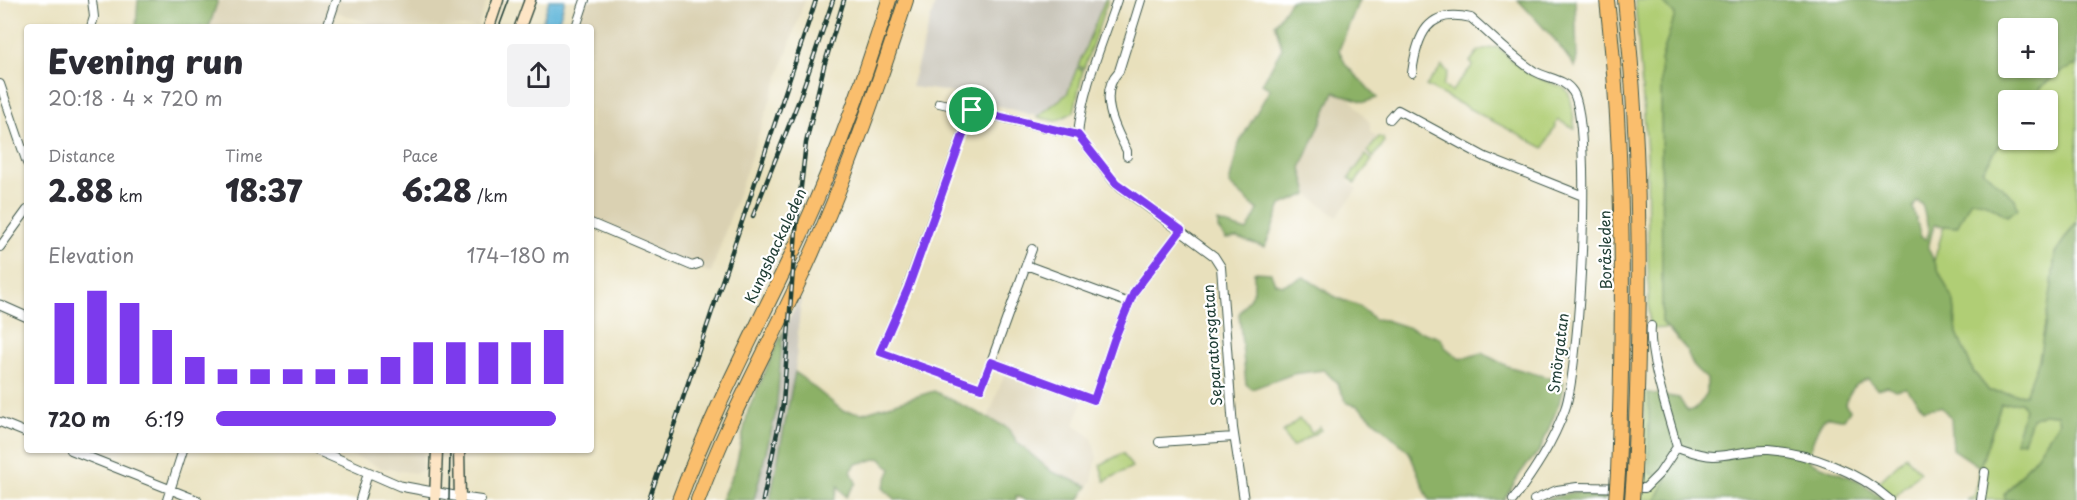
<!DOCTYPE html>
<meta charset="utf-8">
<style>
body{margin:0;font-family:"Playpen Sans",sans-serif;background:#f2f2f3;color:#2b2b33;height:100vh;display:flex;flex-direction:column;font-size:22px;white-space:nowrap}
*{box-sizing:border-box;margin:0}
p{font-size:20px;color:#7c7c81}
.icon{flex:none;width:33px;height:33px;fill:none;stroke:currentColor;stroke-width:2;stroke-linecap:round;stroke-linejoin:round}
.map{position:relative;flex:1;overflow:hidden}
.details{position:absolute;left:24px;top:24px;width:570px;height:429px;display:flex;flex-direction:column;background:#fff;border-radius:6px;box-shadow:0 2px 4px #0004}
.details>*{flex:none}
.tools{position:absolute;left:1998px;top:18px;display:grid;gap:12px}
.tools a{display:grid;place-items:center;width:60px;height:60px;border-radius:6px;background:#fff;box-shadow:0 2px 4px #0004;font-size:30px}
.pin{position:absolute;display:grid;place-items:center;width:51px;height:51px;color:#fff;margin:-26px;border:3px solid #fff;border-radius:50%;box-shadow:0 2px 6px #0007}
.round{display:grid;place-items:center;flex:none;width:63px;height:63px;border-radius:6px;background:#f2f2f3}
.overview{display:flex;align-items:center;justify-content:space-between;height:102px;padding:0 24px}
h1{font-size:33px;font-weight:800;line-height:45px}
.figures{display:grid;grid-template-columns:repeat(3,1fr);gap:9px;height:102px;padding:6px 24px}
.figures div{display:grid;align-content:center}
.figures b{font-size:30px;font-weight:800}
.figures small{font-size:16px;font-weight:400}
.figures p{font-size:16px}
.chart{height:168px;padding:12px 24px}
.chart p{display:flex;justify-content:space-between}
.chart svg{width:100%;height:108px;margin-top:6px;stroke:#7c3aed;stroke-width:6}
ul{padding:0 24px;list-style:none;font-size:20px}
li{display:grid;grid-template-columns:96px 72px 1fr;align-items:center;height:45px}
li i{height:15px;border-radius:8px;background:#7c3aed}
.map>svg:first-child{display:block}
.built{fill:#dad1b2}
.industrial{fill:#c8c4b8}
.green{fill:#b0ce75;stroke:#688654;stroke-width:1.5}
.forest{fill:#8cb166;stroke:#56774d;stroke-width:1.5;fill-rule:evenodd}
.water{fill:#5ab3d8;stroke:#3c7886;stroke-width:1.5}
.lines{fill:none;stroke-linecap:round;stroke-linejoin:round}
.minor-casing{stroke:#3d5548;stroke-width:10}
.tertiary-casing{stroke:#3d5548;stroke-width:11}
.secondary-casing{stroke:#3d5548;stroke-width:13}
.motorway-casing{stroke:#3d5548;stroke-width:16}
.minor{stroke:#fff;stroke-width:8}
.tertiary{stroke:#fff;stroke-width:9}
.secondary{stroke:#fde5c5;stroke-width:10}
.motorway{stroke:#fabe6d;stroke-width:14}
.tram{stroke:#1f3d34;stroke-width:1.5}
.rail-casing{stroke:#1f3d34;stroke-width:4.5}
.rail{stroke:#fff;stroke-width:2;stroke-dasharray:7;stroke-linecap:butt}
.motorway-bridge-casing{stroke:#3d5548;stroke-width:16;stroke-linecap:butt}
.motorway-bridge{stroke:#fabe6d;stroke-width:14}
.route-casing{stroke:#fff;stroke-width:12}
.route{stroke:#7c3aed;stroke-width:8}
.labels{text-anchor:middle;stroke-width:4.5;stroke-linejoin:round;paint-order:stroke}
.street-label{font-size:15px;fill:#1f3d34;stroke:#fff}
</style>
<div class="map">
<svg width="2077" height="500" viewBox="0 0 2077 500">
<rect width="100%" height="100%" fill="#fff"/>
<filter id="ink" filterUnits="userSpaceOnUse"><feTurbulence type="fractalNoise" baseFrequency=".0167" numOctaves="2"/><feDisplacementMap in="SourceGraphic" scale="12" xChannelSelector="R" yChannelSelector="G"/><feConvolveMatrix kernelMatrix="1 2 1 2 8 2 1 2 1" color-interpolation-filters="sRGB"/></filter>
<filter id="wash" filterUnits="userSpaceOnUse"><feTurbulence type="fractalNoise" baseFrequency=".008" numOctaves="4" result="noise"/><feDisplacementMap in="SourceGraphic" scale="24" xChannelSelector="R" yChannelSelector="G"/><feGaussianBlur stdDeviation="1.35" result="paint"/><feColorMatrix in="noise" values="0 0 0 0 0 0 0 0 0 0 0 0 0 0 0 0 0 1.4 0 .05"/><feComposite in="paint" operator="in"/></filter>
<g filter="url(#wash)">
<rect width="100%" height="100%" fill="#e8e0bc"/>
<path class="built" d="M218,0H487L478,27H379L337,12L331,27H209Z
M576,0H805L711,273L591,226V27H567Z
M1334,91L1348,96L1370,123V132L1379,139L1348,181L1357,189L1337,217L1308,194L1301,168Z
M1006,371L1083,400L1074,424L1092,438L1097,457L1092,481L1088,486L1052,472L1018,443L1008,428L988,417Z
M340,450H423L422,471L415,473L382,468Z"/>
<path class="industrial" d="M936,0H1108L1084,68L1074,112L1064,119H1046L944,91L911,87Z
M801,294L795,372L770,500H754L776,412L783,331Z"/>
<path class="green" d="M1105,0H1108L1084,68L1078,66Z
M1635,0H1661L1675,15L1661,60L1662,322L1667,328L1649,329L1647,152Z
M1497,47C1508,56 1519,68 1530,74C1571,94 1569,77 1575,129L1558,120L1544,148L1426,86L1442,66L1448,72L1443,85L1451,92L1473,65L1470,62L1478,51Z
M2077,65V221L2055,253L2052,285L2039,360L2026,395L1989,391L1973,371L1957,334L1954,303L1934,261L1944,226L1957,227L1971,200L1984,202L2007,216L2015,199L1983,170L2008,132V140H2048V100H2030C2041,86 2059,70 2077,65Z
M1077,68L1083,70L1074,112L1056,121L1037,117L1067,94Z
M1379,137L1383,138L1384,143L1373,158L1368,151Z
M1366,155L1372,160L1355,183L1349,178Z
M1645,392L1649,393L1650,473L1667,478L1656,500H1640Z
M2021,402L2025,409L2016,441H2024L2032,419L2043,414L2057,415L2059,422L2037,455L2004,495L2006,500H1967L1975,495L1980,467L2001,404Z
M1299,419L1308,426L1311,433L1320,427L1321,430L1292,447L1283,432Z
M1123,453L1132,467L1105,481L1100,465Z
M1906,456L1920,472L1894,498L1882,488L1880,481Z"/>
<path class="forest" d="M138,0H218L209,27H136Z
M1291,0H1359L1339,50L1346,65L1377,98L1365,102L1334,92L1301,168L1308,194L1281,205L1265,247L1237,238L1226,239L1218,229V222L1247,231L1258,210L1229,184L1239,143L1270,89L1262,84L1282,48L1275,24Z
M1518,0H1575L1577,57L1575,67L1555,40Z
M1661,0H2077V65C2059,70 2041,86 2030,100H2008V132L1983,170L2015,199L2018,209L2007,216L1984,202L1971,200L1957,227L1934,225L1928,248L1954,303L1957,334L1973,371L1989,391L2025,395L2039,360L2052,285L2055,253L2077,221V500H2006L2004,495L2037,455L2059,422L2057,415L2043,414L2032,419L2024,441L2015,442L2025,409L2021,402L2001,404L1980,467L1953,449L1951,418L1941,407L1924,409L1906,388L1895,390L1888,386L1877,389L1868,379C1855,382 1849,392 1845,404L1850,410L1844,419C1838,420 1834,417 1829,417C1818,418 1809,452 1809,461L1859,481L1884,500H1656L1667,478L1650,473L1649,467V393L1679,398L1687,411L1696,409L1707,393V379L1694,367L1686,349L1662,322L1661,60L1675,15ZM2008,28H2048V68H2008ZM1917,201L1922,204L1929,232L1926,239L1921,237L1913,208Z
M1254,272L1271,273L1275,283L1283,285L1304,277L1337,298L1359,306L1374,319L1385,320L1441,338L1445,347L1460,359L1482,353L1507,366L1564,382L1559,404L1540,450L1521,472L1504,500H1429L1409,452L1358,406L1347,403L1337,383L1324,370L1293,374L1252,389L1246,384L1239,314L1254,291Z
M783,331L776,412L754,500H721L736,466L748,411Z
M795,372L843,411L863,413L934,391L1008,428L1018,443L1052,472L1088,486L1079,500H1025L1016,496V500H896L883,488L891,469L880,458L856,464L851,471L856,483L846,497L838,486L834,500H770Z
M1575,492L1605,494V500H1542Z"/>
<path class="water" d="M549,0H565L557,27H541Z"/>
</g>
<g filter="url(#ink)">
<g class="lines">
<defs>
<path id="minor" d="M91,27L94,17L92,0
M327,27L336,0
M576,27L585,0
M1412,73C1417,36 1427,7 1471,18C1491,35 1512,57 1534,71C1548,79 1564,78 1573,92C1593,124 1580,369 1565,409C1553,443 1534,471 1513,500
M0,84L27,163
M939,103L1078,135L1115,183L1214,256L1221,267L1233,428L1244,500
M972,109L907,289L880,352L981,388L991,362
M1390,119L1398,110L1485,157L1583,196
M1078,135C1082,89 1102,44 1117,0
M1127,156V151C1115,128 1097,94 1119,71L1141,0
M591,223L692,266L698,264
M0,247L27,210
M1032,249L1026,265L1129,303
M1026,265L991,362L1094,400L1114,340L1134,292L1181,230
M1651,326C1648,356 1669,417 1677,447
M0,422L27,433
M1159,442L1234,437
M1677,447C1689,451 1701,456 1713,456C1732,456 1749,449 1768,450C1810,453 1859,472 1890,500
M71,450L197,500
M460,497L481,500
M167,500L183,450
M360,500L368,473
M1534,500L1557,490L1577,487L1645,488L1659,474L1677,447
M1981,500L1985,472"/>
<path id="tertiary" d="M0,305L27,317
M317,450L400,486L460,497"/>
<path id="secondary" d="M489,27L498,0
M520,27L530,0
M459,450L460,500
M435,500L437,450"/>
<path id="motorway" d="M1607,0C1625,158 1624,314 1618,473
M1625,0C1642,158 1641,315 1634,473
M679,500C710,417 751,339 789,260C829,177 862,88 889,0
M698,500C728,418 771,343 807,264C846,179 877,89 906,0"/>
</defs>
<use href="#minor" class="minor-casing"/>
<use href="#tertiary" class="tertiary-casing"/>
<use href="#secondary" class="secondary-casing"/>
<use href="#motorway" class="motorway-casing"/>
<use href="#minor" class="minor"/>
<use href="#tertiary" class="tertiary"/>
<use href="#secondary" class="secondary"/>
<use href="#motorway" class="motorway"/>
<path class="tram" d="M499,27L509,0
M449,500L450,450"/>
<defs>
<path id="rail" d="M753,216L799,100L833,0
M649,500L816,0
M763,500L783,404L796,230L806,143L824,66L844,0"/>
</defs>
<use href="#rail" class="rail-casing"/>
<use href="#rail" class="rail"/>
<defs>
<path id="motorway-bridge" d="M1616,500L1618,473
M1632,500L1634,473"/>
</defs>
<use href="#motorway-bridge" class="motorway-bridge-casing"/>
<use href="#motorway-bridge" class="motorway-bridge"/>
</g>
</g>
<g class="lines" filter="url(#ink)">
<defs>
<path id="route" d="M972,110L1078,135L1116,183L1181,230L1134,292L1114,340L1094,400L991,362L981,388L880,352L908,288Z"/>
</defs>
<use href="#route" class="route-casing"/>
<use href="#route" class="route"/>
</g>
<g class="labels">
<g class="street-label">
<text transform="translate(776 246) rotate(-65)" y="5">Kungsbackaleden</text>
<text transform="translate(1606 250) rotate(-91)" y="5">Boråsleden</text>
<text transform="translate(1213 345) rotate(-94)" y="5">Separatorsgatan</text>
<text transform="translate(1559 353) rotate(-83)" y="5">Smörgatan</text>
</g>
</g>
</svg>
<div class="tools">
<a>+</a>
<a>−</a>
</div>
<div class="pin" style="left:972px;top:110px;background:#1e9e55"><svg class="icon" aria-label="arrive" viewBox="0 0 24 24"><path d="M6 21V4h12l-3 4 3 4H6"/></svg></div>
<section class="details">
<div class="overview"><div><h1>Evening run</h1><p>20:18 · 4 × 720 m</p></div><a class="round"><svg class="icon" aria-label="share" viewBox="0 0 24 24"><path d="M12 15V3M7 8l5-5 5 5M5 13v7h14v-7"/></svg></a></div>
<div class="figures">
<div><p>Distance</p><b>2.88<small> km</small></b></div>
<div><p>Time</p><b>18:37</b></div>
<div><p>Pace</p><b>6:28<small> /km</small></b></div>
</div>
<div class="chart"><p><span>Elevation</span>174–180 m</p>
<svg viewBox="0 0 160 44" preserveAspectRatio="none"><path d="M5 44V11M15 44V6M25 44V11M35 44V22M45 44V33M55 44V38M65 44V38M75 44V38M85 44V38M95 44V38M105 44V33M115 44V27M125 44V27M135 44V27M145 44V27M155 44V22"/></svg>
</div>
<ul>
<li><b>720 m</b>6:19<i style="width:96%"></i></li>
</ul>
</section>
</div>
